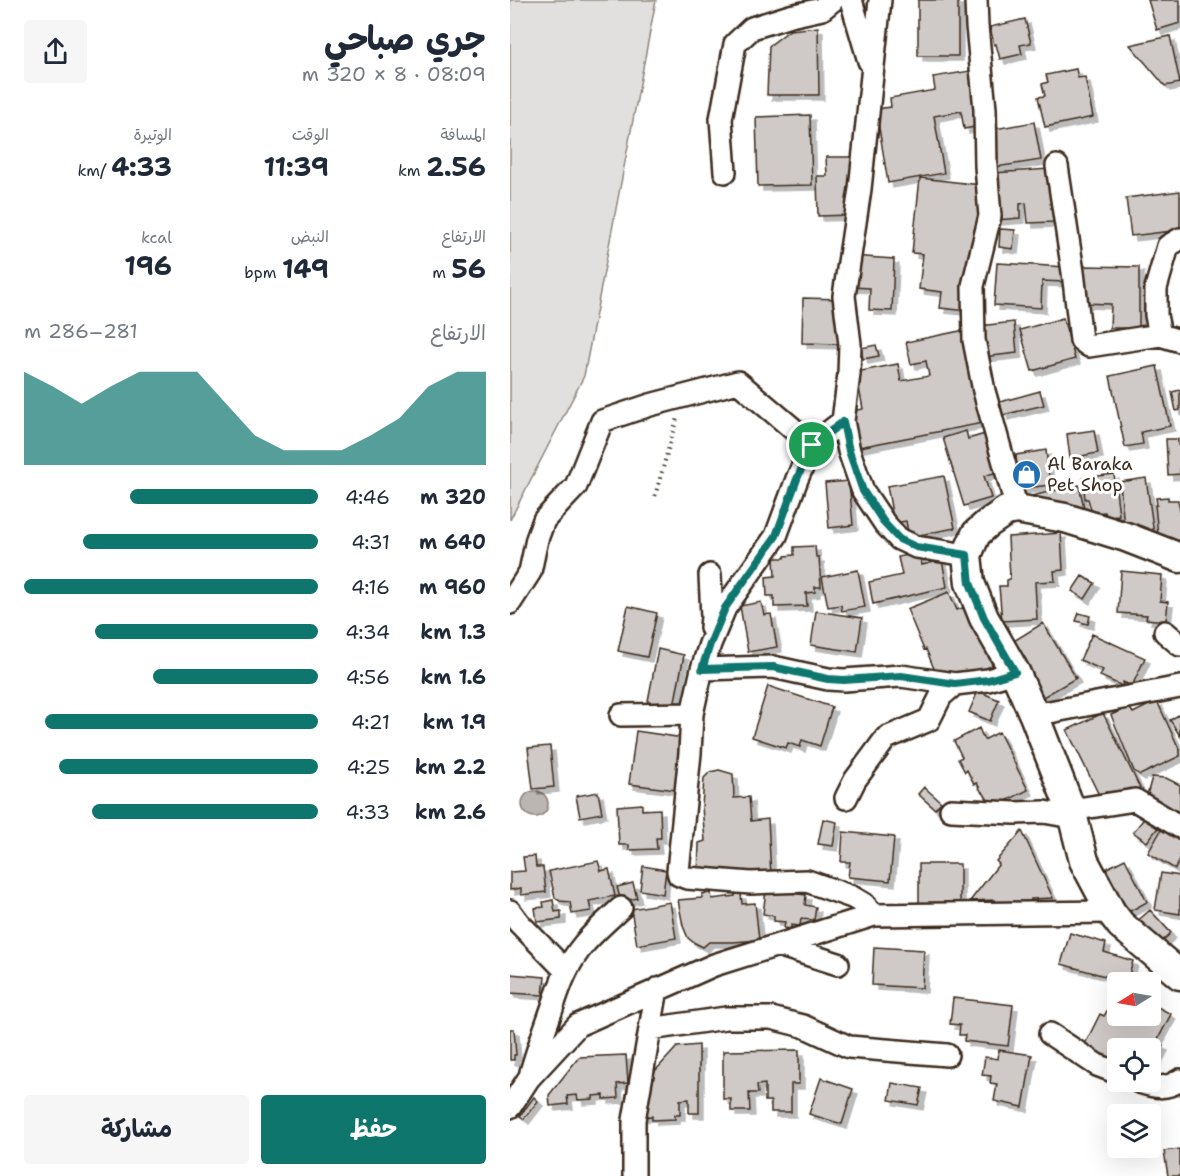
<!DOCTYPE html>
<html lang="ar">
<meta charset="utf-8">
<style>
body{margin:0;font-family:"Shantell Sans","Playpen Sans Arabic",sans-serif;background:#f6f6f7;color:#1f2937;direction:rtl;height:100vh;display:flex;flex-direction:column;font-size:22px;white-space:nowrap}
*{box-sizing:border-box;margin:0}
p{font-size:20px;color:#747a83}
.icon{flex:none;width:33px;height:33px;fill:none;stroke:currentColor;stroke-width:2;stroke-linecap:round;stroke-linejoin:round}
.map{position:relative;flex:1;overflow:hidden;direction:ltr}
.drawer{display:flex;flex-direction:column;background:#fff;width:510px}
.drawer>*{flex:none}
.needle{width:39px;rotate:259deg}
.fabs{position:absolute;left:597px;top:972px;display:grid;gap:12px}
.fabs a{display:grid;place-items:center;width:54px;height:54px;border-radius:6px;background:#fff;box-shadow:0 6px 24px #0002;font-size:30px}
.pin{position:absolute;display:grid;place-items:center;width:51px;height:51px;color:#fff;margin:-26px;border:3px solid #fff;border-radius:50%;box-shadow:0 2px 6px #0007}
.round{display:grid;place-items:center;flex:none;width:63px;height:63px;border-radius:6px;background:#f6f6f7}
.headline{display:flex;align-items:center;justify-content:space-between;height:102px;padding:0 24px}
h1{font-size:33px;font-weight:700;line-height:45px}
.figures{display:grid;grid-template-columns:repeat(3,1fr);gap:9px;height:102px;padding:6px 24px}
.figures div{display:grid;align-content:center}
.figures b{font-size:26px;font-weight:700}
.figures small{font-size:16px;font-weight:400}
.figures p{font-size:16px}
.chart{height:168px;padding:12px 24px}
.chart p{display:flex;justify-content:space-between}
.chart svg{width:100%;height:108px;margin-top:6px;fill:#0f766e;opacity:.7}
.cta{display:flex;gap:12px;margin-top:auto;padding:12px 24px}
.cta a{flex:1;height:69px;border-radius:6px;background:#0f766e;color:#fff;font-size:24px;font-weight:700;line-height:69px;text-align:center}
.cta a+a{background:#f6f6f7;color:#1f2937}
ul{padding:0 24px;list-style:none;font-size:20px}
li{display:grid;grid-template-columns:96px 72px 1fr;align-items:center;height:45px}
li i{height:15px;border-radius:8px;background:#0f766e}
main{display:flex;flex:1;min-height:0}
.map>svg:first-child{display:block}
.green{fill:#e2e0de;stroke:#8e857e;stroke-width:1.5}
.water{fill:#bcb6b3;stroke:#887e77;stroke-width:1.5}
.building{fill:#cfcac7;stroke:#3b2a1e;stroke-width:1.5;filter:url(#shadow)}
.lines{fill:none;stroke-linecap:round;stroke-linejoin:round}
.minor-casing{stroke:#3b2a1e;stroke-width:26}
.secondary-casing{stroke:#3b2a1e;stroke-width:33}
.path{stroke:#3b2a1e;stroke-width:4;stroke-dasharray:1.5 4.5;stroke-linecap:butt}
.minor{stroke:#fff;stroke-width:21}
.secondary{stroke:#fff;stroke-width:28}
.route-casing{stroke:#fff;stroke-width:12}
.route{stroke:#0f766e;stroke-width:8}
.labels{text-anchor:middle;stroke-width:6;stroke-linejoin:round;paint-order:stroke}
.poi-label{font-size:18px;fill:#3b2a1e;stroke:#fff;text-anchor:start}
</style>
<main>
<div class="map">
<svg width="670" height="1176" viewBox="0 0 670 1176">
<defs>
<filter id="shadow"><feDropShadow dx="5" dy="5" stdDeviation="0" flood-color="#0004"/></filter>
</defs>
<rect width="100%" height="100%" fill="#fff"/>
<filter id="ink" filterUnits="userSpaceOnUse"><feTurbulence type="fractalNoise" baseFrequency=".0167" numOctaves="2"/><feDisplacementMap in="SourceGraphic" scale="12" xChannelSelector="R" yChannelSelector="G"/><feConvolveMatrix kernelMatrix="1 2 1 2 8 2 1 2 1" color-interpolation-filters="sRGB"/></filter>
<g filter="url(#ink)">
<path class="green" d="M0,0H146L74,376L0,520Z"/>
<path class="water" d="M12 804a13 13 0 1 1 26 0a13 13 0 1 1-26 0Z"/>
<path class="building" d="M408,0H448V56H408Z
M638,0H670V23L647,30Z
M515,19L521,43L510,45L512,54L490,59L486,44L484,45L480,27Z
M308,27L309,95H257L259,46L280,30Z
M660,36L670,83L655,86L620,45Z
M566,69L568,78L575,77L583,117L535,127L528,97L535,96L532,84L538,82L536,75Z
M460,71L470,126L454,129L451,111L424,116L434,173L378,183L366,109L381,107L380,98L425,90L423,77Z
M300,115L302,185L248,186L246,117Z
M524,122L531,160L486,167L479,130Z
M316,157H342L343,215L308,216L307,176H317Z
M539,169L543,222L518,223L516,203L510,204V218L487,220L484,173Z
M410,178L471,185L458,311L430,308L432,292L409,289L413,254L402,253Z
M670,191V230L621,236L616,198Z
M490,229L505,230L503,249L489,247Z
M341,256L384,259L382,311L359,310L360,288L340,287Z
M487,263L556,267L555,282L532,281L531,308L484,305Z
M572,266L629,267V328H600L601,304L571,303Z
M293,298L330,299L329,344L292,343Z
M553,318L565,359L522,371L510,330Z
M504,322L507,353L473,357L469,326Z
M455,330L473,423L344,448L337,412L353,409L346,372L388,364L391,381L419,376L416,361L401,364L396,342Z
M366,345L369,356L353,359L351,348Z
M647,366L660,426L631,432L633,444L615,447L600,376Z
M670,390V410L666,411L662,392Z
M530,391L534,405L493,415L490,402Z
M584,430L588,453L560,458L557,434Z
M456,431L458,439L475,434L487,472L474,476L481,498L454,506L433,438Z
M656,439H668V445H670V474L658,475Z
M536,450L540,485L508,489L505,469H507L506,455Z
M604,474L609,515L596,516L595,512L582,513L578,499H575L573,478Z
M434,476L445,528L399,537L396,521L384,523L377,486Z
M636,478L644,534L614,528L610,482Z
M339,481L343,525L319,528L315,483Z
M569,485L575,512L517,497Z
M658,497V500H668L670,510V546L653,547L652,535H648L645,505H647L646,498Z
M551,533L553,570L544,571L545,581L525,582L527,619L492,621L489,586H497V580L500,579L498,537Z
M305,546L306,557H309L311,587H305V592L296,593L297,606L264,607V596H257L256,577L265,576L264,558H275V556L284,555V547Z
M409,553L412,565L432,560L437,587L363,604L359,582L392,575L388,557Z
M348,570L355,607L332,611L331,605L318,607L312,577Z
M611,571L652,575L650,601L658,602L656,621L636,619L637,615L608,613Z
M572,576L585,583L575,599L562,591Z
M439,592L447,610L458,606L485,672L429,681L416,649L414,650L397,609Z
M251,602L254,615L261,614L267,647L238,652L230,606Z
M118,606L147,613L137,657L108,651Z
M306,611L352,618L347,652L301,645Z
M569,613L580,616L578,624L566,621Z
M533,623L566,678L533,697L532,695L527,698L502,642Z
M582,634L635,658L622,686L613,682L612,686L590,676L593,670L570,660Z
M148,649L174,655L163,711L137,706Z
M258,686L322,707L310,746L292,740L290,747L278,743L276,748L242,737Z
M468,691L489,700L480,721L459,712Z
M647,701L670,751V756L630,775L624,771L601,715L619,707L623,713Z
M593,713L630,788L627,796L595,792L589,795L557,730Z
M670,714V736L660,720Z
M469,728L474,740L489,732L518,790L484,807L481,801L479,802L473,792L472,793L467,783L464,784L457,770L455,772L448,759L452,757L444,741Z
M126,731L173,738L166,790L119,784Z
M40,746L44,787L23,789L18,748Z
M209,770L223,774L224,798L239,797L241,821L258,819L261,876L247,877V872L188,877L189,843L195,841L192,807L194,778L200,772Z
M642,777L656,778L670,785V813L637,795Z
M414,787L431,802L425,809L408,794Z
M88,792L92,813L70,817L66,796Z
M132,804V810L150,809L151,838H146L147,849L119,850V845H109L107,806Z
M637,815L650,825L637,842L623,832Z
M313,819L327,822L323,846L308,844Z
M654,825L670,835V860L665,869L638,853Z
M512,831L543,898L521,899L520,905H486L485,900L460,901L489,864L486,861Z
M333,832L384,837L380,881L338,877L340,862H331Z
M25,856L26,867H33L36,892L11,895V888L0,890V872L15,871L13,857Z
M615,859L637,902L613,915L589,872Z
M88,861L91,871L99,869L105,896L79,901L81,911L62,914L60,902L50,901L45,898L39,871Z
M409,864H450V904L417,908V903H409Z
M133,866L156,870L153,894L130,890Z
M651,873L670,876V914L645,910Z
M123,883L127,898L111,902L107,887Z
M256,890L296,895L295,905L306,907L304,920L291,919L290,926L281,925V929L274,928L275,922L264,921V916L253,914Z
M201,893L202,899L225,896V894H231L232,904L245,903L249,940L223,942H199L193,947L183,942L178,938L173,926L168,900L192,898V894Z
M43,900L45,912L51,911V919L27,922L25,908L34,907L33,902Z
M160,902L166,938L127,945L121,909Z
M640,910L661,933L646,947L624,924Z
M560,933L596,943L594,952L623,961L617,982L551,964Z
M364,947L414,950L412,988L362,985Z
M0,974L35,977L33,995L0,993Z
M608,991V1016H640V1003L661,1014L646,1043L653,1046L642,1067H640V1048H608V1066L574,1046L590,1014L594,1016Z
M443,998L503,1005L498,1046L454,1041L455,1035H449L450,1025L440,1024Z
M0,1029H4L6,1055H4V1060H0Z
M189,1045V1113H179V1099L170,1100V1115H165V1119L142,1120V1116L125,1117L134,1083L167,1047Z
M289,1050V1084H281V1112H261V1101H255V1084L247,1085L248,1093H239L240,1111H221V1099H213V1051Z
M489,1050L522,1055L513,1107L484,1101L487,1084L480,1083L481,1076L472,1075L475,1057L488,1059Z
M116,1055L118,1083L107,1084L108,1098L94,1099V1095L83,1096V1099L68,1100L67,1095L57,1096L58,1104L40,1106L39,1095L69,1057Z
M311,1078L343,1089L332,1124L299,1114Z
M382,1083L412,1088L408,1105L379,1100Z
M24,1097L28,1101L14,1119L10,1116Z
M670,1149V1176H658L654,1151Z"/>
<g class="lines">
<defs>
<path id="minor" d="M341,0L359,61
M370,0L350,189L334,296L340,344L339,374L333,421L339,451L353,491L375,524L389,539L406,547L457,555
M466,0L467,26L475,109L476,166L480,216L463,286L464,340L474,391L507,509
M547,166L563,272L571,340L579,346L650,335
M215,172L211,119L225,44L242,28L280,16L312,9L323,0
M670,239L658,246L646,288V315L650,335L670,341
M333,421L302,445L287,479L266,536L215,608L200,644L192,669L182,714L180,753L168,871L169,875L177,878L241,883L297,881L342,897L354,904L364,915
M200,575L202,617L201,628
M0,603L20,572L27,539L34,520L66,486L92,421L140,405L228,382L302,445
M655,632L670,645
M192,669L263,667L318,679L334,680L391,676L445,684L478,680L505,672
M111,715L182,714
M524,715L670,687
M336,798L345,780L376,738L419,720L431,696L445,684
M441,810L505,813L534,812L562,817
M561,810L625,800L670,827
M0,911L9,923L56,971
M268,945L328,964
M140,1029L216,1018H261L293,1026L339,1047L437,1055
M540,1034L587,1065L608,1073
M21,1072C26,1055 31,1040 37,1023C48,993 53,969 74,944C85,931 99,919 111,908
M629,1082C644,1087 656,1090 670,1080
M0,1107L19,1078L68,1025L204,965L364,915L601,912
M124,1176V1120L147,989"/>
<path id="secondary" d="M670,558L616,537L555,518L507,509L496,511L477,524L466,534L457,555L460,583L474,618L505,672L524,715L561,810L574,861L601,912L611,925L670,975"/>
</defs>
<use href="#minor" class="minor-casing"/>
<use href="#secondary" class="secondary-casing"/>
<path class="path" d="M145,496L167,418"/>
<use href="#minor" class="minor"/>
<use href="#secondary" class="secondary"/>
</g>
</g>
<g class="lines" filter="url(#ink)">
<defs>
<path id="route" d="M333,422L339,451L353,491L375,524L389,539L406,547L457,555L460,583L474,618L505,672L478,680L445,684L391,676L334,680L318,679L263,667L192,669L200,644L215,608L266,536L287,479L302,445Z"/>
</defs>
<use href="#route" class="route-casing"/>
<use href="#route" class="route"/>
</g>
<defs>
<symbol id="shop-disc" viewBox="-11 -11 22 22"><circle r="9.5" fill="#1f6fb2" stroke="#fff"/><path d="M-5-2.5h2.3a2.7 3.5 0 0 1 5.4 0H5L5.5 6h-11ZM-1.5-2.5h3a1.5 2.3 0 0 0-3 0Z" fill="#fff"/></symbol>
</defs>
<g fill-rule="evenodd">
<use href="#shop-disc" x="500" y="458" width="33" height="33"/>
</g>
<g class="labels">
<g class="poi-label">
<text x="537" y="470">Al Baraka<tspan x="537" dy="21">Pet Shop</tspan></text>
</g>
</g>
</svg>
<div class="fabs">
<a><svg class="needle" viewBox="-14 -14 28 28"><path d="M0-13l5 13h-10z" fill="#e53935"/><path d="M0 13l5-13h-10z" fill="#747a83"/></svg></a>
<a><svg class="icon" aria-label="locate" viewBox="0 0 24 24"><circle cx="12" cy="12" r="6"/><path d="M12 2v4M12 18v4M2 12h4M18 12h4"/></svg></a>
<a><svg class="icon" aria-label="layers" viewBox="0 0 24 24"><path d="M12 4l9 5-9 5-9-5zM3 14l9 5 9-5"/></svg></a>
</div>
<div class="pin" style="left:302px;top:445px;background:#1e9e55"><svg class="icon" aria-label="arrive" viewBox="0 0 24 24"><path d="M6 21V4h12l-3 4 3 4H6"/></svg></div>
</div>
<section class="drawer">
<div class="headline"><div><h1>جري صباحي</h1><p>08:09 · 8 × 320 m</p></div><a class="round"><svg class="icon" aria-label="share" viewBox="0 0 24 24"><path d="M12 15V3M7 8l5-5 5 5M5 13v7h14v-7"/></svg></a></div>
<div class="figures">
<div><p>المسافة</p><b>2.56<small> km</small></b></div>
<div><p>الوقت</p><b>11:39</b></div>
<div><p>الوتيرة</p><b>4:33<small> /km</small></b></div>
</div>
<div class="figures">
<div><p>الارتفاع</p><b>56<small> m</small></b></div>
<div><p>النبض</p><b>149<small> bpm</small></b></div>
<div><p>kcal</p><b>196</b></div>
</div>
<div class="chart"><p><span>الارتفاع</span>281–286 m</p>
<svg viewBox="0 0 160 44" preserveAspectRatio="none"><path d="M0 44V6L10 12L20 19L30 12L40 6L50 6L60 6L70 19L80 32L90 38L100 38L110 38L120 32L130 25L140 12L150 6L160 6V44z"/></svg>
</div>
<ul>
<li><b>320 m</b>4:46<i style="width:64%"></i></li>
<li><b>640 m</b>4:31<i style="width:80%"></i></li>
<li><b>960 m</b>4:16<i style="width:100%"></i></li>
<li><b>1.3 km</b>4:34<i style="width:76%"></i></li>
<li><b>1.6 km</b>4:56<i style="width:56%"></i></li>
<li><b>1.9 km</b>4:21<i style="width:93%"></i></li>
<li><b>2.2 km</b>4:25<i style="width:88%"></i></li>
<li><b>2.6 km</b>4:33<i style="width:77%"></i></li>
</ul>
<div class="cta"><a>حفظ</a><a>مشاركة</a></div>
</section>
</main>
